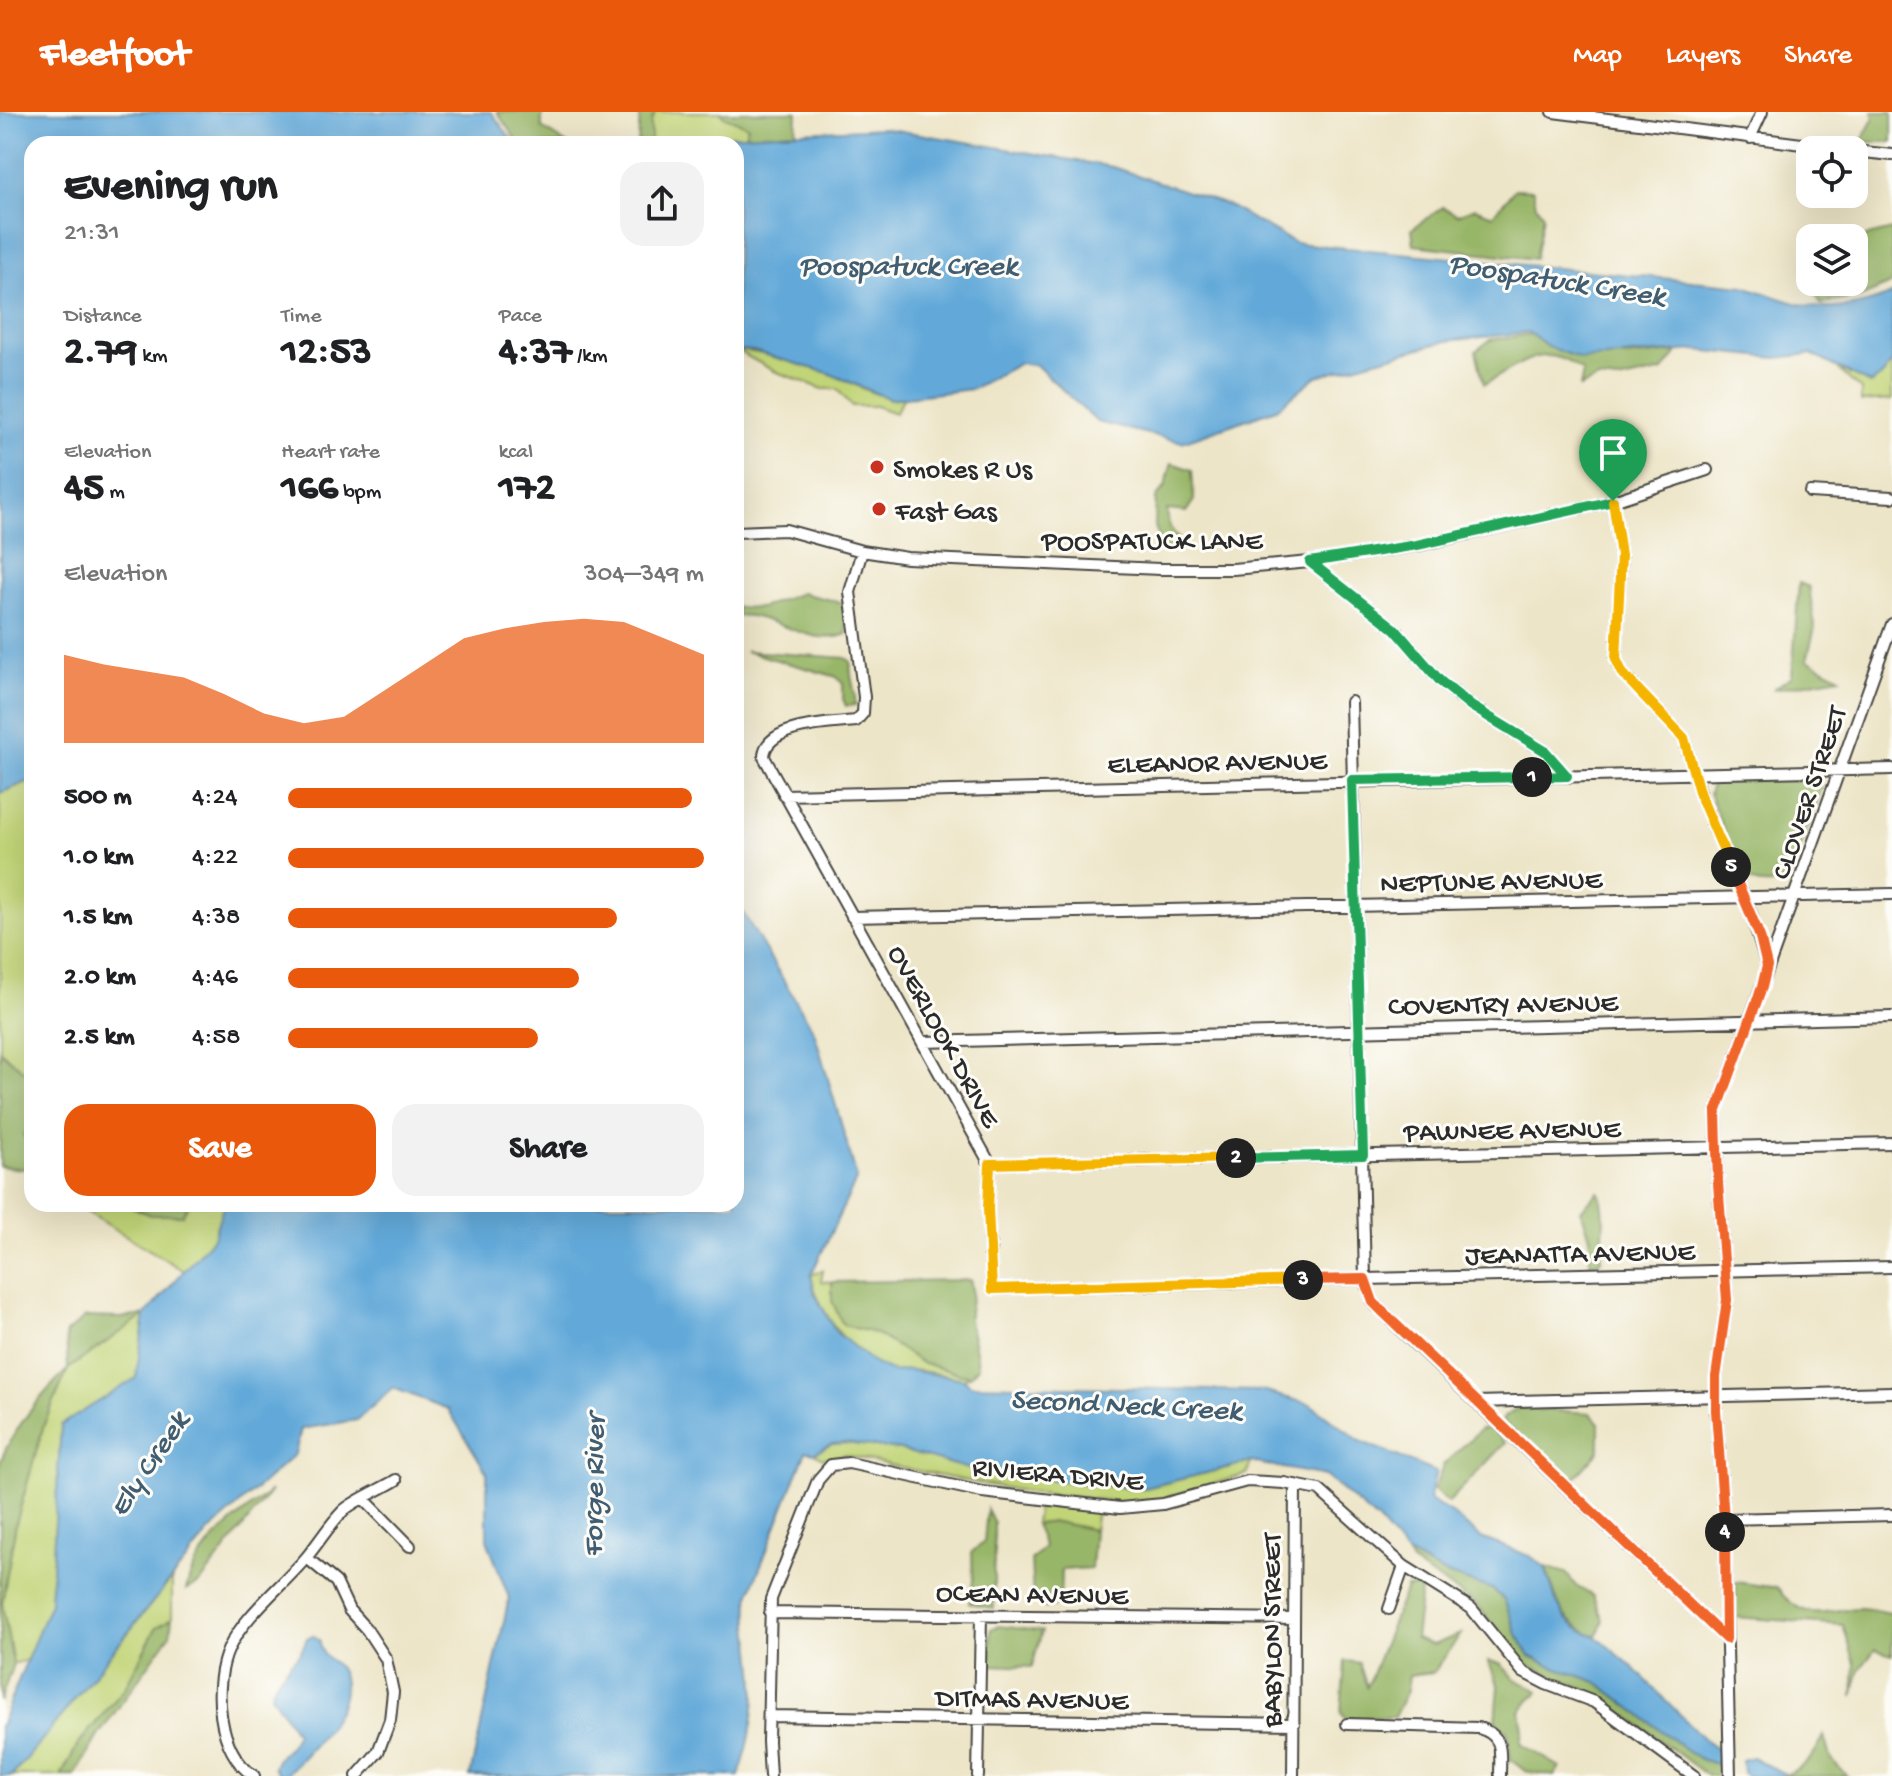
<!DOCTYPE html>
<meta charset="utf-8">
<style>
body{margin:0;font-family:"Gochi Hand",sans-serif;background:#f2f2f2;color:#202124;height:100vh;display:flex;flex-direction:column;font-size:30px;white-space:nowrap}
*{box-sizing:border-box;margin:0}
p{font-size:26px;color:#757577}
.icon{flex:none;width:44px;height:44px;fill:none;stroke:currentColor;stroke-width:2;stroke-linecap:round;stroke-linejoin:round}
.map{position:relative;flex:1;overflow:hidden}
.side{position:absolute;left:24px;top:24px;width:720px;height:1076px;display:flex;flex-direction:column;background:#fff;border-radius:24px;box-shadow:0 8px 32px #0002}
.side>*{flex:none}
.buttons{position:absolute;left:1796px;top:24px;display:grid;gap:16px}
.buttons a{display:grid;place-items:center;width:72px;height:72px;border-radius:16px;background:#fff;box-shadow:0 8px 32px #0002;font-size:40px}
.pin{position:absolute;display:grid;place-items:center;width:68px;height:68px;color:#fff;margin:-82px -34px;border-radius:50% 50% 50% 0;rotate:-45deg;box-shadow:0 0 8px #0007}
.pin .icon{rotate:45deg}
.km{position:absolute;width:40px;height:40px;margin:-20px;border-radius:50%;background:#222;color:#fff;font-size:22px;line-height:40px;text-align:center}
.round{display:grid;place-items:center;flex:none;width:84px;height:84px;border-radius:24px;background:#f2f2f2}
.overview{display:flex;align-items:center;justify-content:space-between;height:136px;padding:0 40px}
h1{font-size:44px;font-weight:700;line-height:60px}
.stats{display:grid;grid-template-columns:repeat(3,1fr);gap:12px;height:136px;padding:8px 40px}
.stats div{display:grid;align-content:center}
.stats b{font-size:40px;font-weight:700}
.stats small{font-size:22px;font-weight:400}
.stats p{font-size:22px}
.chart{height:224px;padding:16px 40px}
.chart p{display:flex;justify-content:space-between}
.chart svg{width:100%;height:144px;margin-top:8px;fill:#ea580c;opacity:.7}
.cta{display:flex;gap:16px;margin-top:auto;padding:16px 40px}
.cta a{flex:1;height:92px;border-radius:24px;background:#ea580c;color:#fff;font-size:32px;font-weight:700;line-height:92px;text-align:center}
.cta a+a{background:#f2f2f2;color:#202124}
ul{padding:0 40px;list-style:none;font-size:26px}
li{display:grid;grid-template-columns:128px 96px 1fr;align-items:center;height:60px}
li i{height:20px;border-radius:10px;background:#ea580c}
header{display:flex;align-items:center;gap:48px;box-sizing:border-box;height:112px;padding:0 40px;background:#ea580c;color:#fff}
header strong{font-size:38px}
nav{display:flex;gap:44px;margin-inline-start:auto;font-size:28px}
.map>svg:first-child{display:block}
.green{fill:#c1d477;stroke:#768051;stroke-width:2}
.forest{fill:#98b668;stroke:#62704a;stroke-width:2}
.water{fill:#62a9d9;stroke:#466a82;stroke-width:2}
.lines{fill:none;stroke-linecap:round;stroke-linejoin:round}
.minor-casing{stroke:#484743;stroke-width:14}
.minor{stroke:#fff;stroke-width:10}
.split-1-casing{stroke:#fff;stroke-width:16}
.split-2-casing{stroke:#fff;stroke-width:16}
.split-3-casing{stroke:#fff;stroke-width:16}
.split-4-casing{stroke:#fff;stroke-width:16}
.split-5-casing{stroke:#fff;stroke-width:16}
.split-6-casing{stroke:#fff;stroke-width:16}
.split-1{stroke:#22a559;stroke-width:10}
.split-2{stroke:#22a559;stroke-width:10}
.split-3{stroke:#f5b400;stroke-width:10}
.split-4{stroke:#f0652b;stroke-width:10}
.split-5{stroke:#f0652b;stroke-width:10}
.split-6{stroke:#f5b400;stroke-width:10}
.poi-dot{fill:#c8321e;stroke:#fdfcf7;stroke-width:3}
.labels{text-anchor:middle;stroke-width:6;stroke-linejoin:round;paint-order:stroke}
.poi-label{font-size:28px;fill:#2b2b2b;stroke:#fdfcf7;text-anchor:start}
.street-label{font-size:28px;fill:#2b2b2b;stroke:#fdfcf7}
.water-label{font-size:30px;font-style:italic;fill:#415d71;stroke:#fdfcf7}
</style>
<header>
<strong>Fleetfoot</strong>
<nav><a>Map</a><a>Layers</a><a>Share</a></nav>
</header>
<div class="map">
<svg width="1892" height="1664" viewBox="0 0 1892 1664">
<rect width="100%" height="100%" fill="#fdfcf7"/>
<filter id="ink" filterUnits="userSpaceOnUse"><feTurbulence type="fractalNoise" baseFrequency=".0125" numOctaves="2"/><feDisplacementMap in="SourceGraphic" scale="16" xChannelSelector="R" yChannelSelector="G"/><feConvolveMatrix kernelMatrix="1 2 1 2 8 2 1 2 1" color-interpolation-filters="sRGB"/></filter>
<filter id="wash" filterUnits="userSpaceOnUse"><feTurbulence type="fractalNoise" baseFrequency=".006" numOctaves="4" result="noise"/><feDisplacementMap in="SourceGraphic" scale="32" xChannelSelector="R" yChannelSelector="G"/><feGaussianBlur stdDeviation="1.8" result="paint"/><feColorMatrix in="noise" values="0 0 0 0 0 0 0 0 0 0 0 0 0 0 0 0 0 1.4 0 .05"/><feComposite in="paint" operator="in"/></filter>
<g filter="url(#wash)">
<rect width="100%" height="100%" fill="#ede5c8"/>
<path class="green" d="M656,0H720L725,5L749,14L745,23L679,26L675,32H651V9Z
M736,238C766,241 798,250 827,260C852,269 877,289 904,285L895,301L876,294H852L837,277H823L774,259Z
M1892,250V288L1861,290V278L1838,257L1870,271L1883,263Z
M32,668V966L0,939V681Z
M74,1092H125L151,1103H182L189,1092H224L213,1126L184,1159Z
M823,1158L821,1169L832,1170L833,1189L843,1213L875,1221L924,1252L970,1264L964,1267C946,1264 926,1258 908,1258C902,1258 896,1261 890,1259C853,1249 818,1199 811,1163Z
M145,1203L136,1267L61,1314L50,1491L27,1548L13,1552L2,1491L16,1411L44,1312L68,1257Z
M846,1331L900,1338L1021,1364L1141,1377L1251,1350L1247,1362L1160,1387L1122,1390L1028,1380L946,1365L845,1343L823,1346L814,1341L832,1332Z
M1038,1392L1097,1398L1094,1418L1056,1410L1035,1412Z
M172,1466V1506L156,1516L125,1576L79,1631L61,1664H12Z"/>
<path class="forest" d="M497,0H542V16L567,32H519Z
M640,0H656L651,9V32H638Z
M720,0H797L796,20L745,23L748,14L725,5Z
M1872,0H1892V30H1861L1874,5Z
M1515,77L1533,78L1536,93L1543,103L1535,147L1414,133L1412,117L1443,95L1457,103L1475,96L1493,103Z
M1892,118V171L1861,185L1821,192L1807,168L1810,162V170H1854V151L1864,125Z
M1532,222L1546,234L1626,245L1677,240L1663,259L1618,269L1598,267L1580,275L1583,260C1542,227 1524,252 1484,272L1476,239L1490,228Z
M1172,351L1192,358L1194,388L1186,400L1167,398L1169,414L1182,431L1172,438H1163L1155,414L1156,386L1165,375Z
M1799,471L1809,475L1815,515L1807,548L1840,565L1773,577L1792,564Z
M801,481L844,491L847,522C811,537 767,499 736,504V495L760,496Z
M745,539L846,546L851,550C848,567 857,577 855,593L846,594L843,587V572L837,565Z
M1819,667L1822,676L1789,769L1786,772C1768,772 1752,776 1740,760L1709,681L1712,672L1724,669Z
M0,939L32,966V1015L23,1023L32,1036V1058L0,1054Z
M1598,1080C1608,1092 1602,1131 1601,1148L1590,1153V1125L1581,1098Z
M125,1092H189L182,1103H151Z
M970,1168C976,1183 967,1194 969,1208C972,1226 977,1235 978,1255L970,1264L924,1252L875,1221L843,1213L832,1189V1170Z
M145,1203L68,1257L44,1312L16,1411L2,1491L13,1552L0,1590V1350C15,1314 40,1284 68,1257L66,1221L86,1205L120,1206Z
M1518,1296L1590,1301L1599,1311V1339L1572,1369L1502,1309L1505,1304Z
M1491,1315L1505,1331L1448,1391L1434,1378L1444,1352L1481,1317Z
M271,1379L200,1471L186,1478C197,1431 236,1408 271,1379Z
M987,1397L994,1411V1497L969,1491L973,1469L972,1440L984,1430Z
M1056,1410L1094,1418L1091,1456L1061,1458L1060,1493L1045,1496L1033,1486L1031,1448L1044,1435L1035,1412Z
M1407,1442L1443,1461L1492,1477L1504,1487L1517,1522L1547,1552L1597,1570L1685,1637L1702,1648L1722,1653L1720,1664H1708L1600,1584L1524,1551L1476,1492L1412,1451Z
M1545,1455L1566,1461L1576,1474L1593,1484L1603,1508L1597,1525C1555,1505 1561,1494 1545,1455Z
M1736,1470L1777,1476C1805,1512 1822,1498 1860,1496C1870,1496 1882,1500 1892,1501V1543L1875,1538L1860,1557L1853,1584L1855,1552L1843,1513L1734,1505Z
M1417,1475L1421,1479L1415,1527L1433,1533L1461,1522L1434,1560L1409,1563L1407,1579L1394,1605L1346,1607L1341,1601L1345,1549L1359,1551L1367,1575L1406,1476Z
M172,1506L170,1523L98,1624L75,1664H61L79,1631L125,1576L156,1516Z
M998,1514L1042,1519L1032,1555L989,1553L991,1517Z
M1488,1549L1500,1551L1515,1567L1539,1579L1520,1599L1523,1618L1521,1632L1560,1655L1554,1664L1525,1659L1511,1648L1507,1619L1496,1608L1499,1574Z
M1824,1624L1830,1646L1847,1664H1789L1787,1662C1809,1652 1813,1645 1824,1624Z"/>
<path class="water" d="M0,0H491L515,32H32V668L0,681Z
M884,16L1113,55L1227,93L1295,131L1744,174C1804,194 1830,208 1892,182V250L1883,263L1870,272L1811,242L1777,246L1696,238L1581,247L1546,234L1528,220L1447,229L1317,264L1276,297L1182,330L1097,310L1036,253L1020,251L972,277L890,287L828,261L753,239L736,238V32H675L679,26Z
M736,789L814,919L857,1066L811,1163L815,1182L836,1220L875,1252L893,1260L908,1258L964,1267L970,1273L1262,1279L1310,1292L1360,1329L1436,1360L1429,1388L1451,1401L1481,1426L1530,1444L1545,1455L1556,1489L1565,1505L1576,1515L1597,1525L1634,1556L1707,1630L1723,1641L1722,1653L1702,1648L1685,1637L1597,1570L1547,1552L1530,1544L1517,1522L1504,1487L1492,1477L1443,1461L1407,1442L1378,1409L1325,1364L1251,1350L1141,1377L983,1361L900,1338L846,1331L832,1332L814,1341L806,1339L750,1481C746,1508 752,1530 754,1557C758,1591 750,1632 739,1664H470L509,1486L487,1428V1361L448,1297L393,1276L357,1308L301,1317L295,1342L208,1421L29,1644L12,1664H0V1614L50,1491L61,1313L136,1266L145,1203L213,1126L224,1092H736Z
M313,1523L320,1529C320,1547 333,1545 340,1558C359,1594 309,1637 288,1661L281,1664L274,1656C277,1641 293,1637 296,1621L271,1583C275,1561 300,1549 307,1526Z
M1752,1645L1789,1664H1746L1743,1661L1742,1648Z"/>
</g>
<g filter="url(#ink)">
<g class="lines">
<defs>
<path id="minor" d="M1553,0L1849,38
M1750,26L1762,0
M1854,39L1892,43
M1810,380L1892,385
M1613,389L1621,443L1616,547L1623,562L1684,626L1700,683L1752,804L1767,854
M736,420L786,418L862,439L907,446L1160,457H1233L1310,450L1420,433L1613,389L1707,358
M862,439L850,480L864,585L863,601L856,609C831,612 764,612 764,645L990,1052L988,1097L992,1177L1365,1167L1373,1190L1413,1230L1726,1527
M1310,450L1395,517L1440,569L1471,594L1545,639L1567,664
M1351,590L1365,1167L1892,1155
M784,683L1892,657
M852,805L1892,782
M923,930L1892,905
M990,1052L1892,1031
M1476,1290L1892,1280
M364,1387L410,1434
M1724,1407L1892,1403
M307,1446L336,1470L349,1498L367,1518L386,1547L393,1580L390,1608L378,1640L357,1664
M1389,1497L1404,1454
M770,1501L1294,1507
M769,1604L1294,1612
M1347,1612L1478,1616C1505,1623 1500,1640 1500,1664
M254,1664C217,1641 212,1572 229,1536C244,1504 282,1474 305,1447C318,1432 329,1413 343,1399C353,1389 382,1377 396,1368
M770,1664L768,1629L771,1487L818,1368L831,1353L849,1351L982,1380L1120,1396L1163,1392L1247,1369L1284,1371L1319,1378L1404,1454L1471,1496L1523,1560L1546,1572L1594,1590L1694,1664
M978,1664L981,1503
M1293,1664L1295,1373
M1730,1664L1724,1407L1716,1299V1265L1727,1188L1718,1071L1716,1001L1892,512"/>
</defs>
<use href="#minor" class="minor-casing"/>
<use href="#minor" class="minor"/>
</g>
</g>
<g class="lines" filter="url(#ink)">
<defs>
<path id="split-1" d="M1532,665L1567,664L1545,639L1471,594L1440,569L1395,517L1310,450L1417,433L1613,389"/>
<path id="split-2" d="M1236,1046L1363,1043L1352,668L1532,665"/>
<path id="split-3" d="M1236,1046L990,1052L988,1097L992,1177L1303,1168"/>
<path id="split-4" d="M1303,1168L1365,1167L1373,1190L1385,1202L1726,1527L1725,1420"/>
<path id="split-5" d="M1725,1420L1716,1299V1265L1727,1188L1718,1071L1716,1001L1762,875L1767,854L1760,825L1731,755"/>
<path id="split-6" d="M1613,389L1621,443L1616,547L1623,562L1684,626L1700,683L1731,755"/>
</defs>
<use href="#split-1" class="split-1-casing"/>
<use href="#split-2" class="split-2-casing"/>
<use href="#split-3" class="split-3-casing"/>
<use href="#split-4" class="split-4-casing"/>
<use href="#split-5" class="split-5-casing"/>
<use href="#split-6" class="split-6-casing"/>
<use href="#split-1" class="split-1"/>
<use href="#split-2" class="split-2"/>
<use href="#split-3" class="split-3"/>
<use href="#split-4" class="split-4"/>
<use href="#split-5" class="split-5"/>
<use href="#split-6" class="split-6"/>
</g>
<g class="poi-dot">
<circle cx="877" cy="355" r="8"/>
<circle cx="879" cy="397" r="8"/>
</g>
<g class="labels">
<g class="poi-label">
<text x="893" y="365">Smokes R Us</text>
<text x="895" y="407">Fast Gas</text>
</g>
<g class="street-label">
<text x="1152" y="437">POOSPATUCK LANE</text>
<text transform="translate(1217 648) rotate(-1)" y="10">ELEANOR AVENUE</text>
<text transform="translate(1807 680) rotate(-71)" y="10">CLOVER STREET</text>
<text transform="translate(1491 767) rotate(-1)" y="10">NEPTUNE AVENUE</text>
<text transform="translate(1503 890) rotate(-1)" y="10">COVENTRY AVENUE</text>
<text transform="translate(946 923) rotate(61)" y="10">OVERLOOK DRIVE</text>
<text transform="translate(1512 1016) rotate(-1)" y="10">PAWNEE AVENUE</text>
<text transform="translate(1580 1139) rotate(-1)" y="10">JEANATTA AVENUE</text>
<text transform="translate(1058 1360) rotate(5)" y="10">RIVIERA DRIVE</text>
<text transform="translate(1032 1480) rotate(1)" y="10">OCEAN AVENUE</text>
<text transform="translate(1270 1518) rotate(-90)" y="10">BABYLON STREET</text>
<text transform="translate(1032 1585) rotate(1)" y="10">DITMAS AVENUE</text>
</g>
<g class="water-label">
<text x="908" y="162">Poospatuck Creek</text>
<text transform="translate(1557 166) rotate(9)" y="10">Poospatuck Creek</text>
<text transform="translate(1126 1291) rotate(3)" y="10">Second Neck Creek</text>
<text transform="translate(147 1351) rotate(-56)" y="10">Ely Creek</text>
<text transform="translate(592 1374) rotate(-89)" y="10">Forge River</text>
</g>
</g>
</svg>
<div class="buttons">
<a><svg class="icon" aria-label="locate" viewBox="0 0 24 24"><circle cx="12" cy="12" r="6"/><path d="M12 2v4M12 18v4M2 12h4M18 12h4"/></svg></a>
<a><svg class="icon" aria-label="layers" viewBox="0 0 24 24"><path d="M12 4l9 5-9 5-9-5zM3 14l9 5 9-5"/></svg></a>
</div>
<div class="pin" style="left:1613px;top:389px;background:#1e9e55"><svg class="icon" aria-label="arrive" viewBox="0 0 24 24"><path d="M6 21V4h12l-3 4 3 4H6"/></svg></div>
<b class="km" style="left:1532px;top:665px">1</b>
<b class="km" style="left:1236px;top:1046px">2</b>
<b class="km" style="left:1303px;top:1168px">3</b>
<b class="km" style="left:1725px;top:1420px">4</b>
<b class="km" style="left:1731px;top:755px">5</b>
<section class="side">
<div class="overview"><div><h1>Evening run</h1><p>21:31</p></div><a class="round"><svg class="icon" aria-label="share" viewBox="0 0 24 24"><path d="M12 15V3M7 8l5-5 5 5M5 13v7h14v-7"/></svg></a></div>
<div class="stats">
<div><p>Distance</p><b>2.79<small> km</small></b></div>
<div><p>Time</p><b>12:53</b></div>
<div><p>Pace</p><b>4:37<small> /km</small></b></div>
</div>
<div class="stats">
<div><p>Elevation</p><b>45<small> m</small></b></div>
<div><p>Heart rate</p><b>166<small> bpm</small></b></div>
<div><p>kcal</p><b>172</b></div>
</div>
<div class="chart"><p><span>Elevation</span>304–349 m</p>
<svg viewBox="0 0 160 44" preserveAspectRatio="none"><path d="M0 44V17L10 20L20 22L30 24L40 29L50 35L60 38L70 36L80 28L90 20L100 12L110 9L120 7L130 6L140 7L150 12L160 17V44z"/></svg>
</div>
<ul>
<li><b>500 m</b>4:24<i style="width:97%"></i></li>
<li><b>1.0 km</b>4:22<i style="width:100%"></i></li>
<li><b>1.5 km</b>4:38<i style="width:79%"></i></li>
<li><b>2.0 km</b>4:46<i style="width:70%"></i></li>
<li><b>2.5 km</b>4:58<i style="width:60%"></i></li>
</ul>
<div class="cta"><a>Save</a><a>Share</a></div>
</section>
</div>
